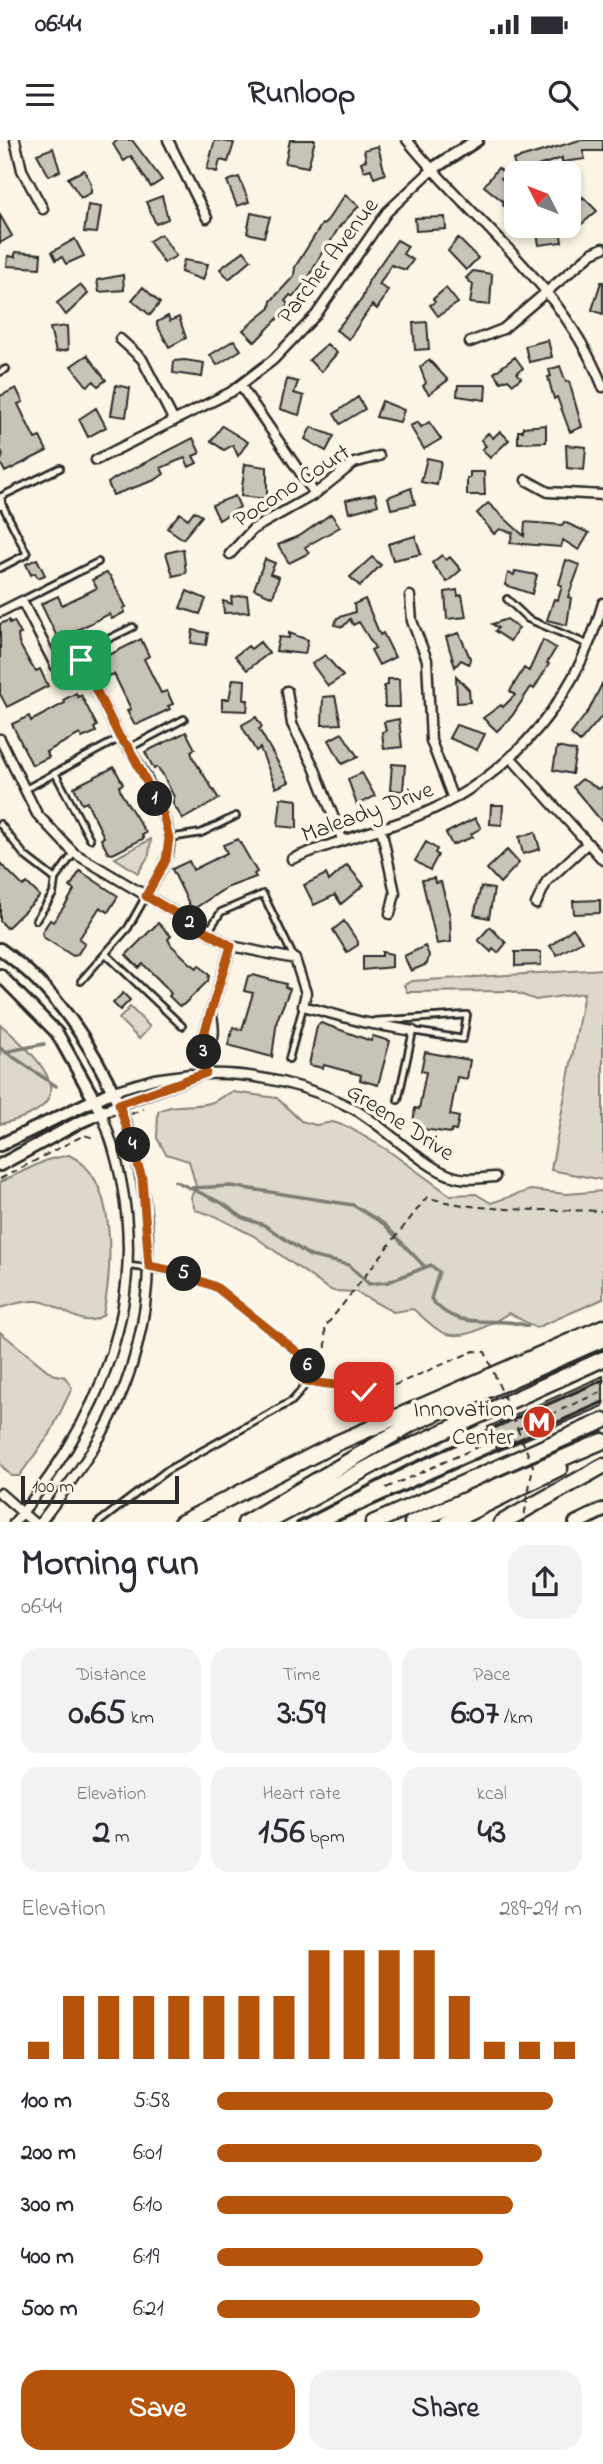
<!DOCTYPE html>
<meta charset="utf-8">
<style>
body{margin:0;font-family:"Indie Flower",sans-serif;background:#f2f2f3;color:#2b2b33;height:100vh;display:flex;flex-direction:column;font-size:26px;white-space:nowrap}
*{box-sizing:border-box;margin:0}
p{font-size:23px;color:#7c7c81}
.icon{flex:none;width:38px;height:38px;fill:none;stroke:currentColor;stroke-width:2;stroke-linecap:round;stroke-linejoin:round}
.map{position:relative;height:1382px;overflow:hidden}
.sheet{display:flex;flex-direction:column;background:#fff;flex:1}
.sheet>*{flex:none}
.needle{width:46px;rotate:312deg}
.buttons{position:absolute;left:504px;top:21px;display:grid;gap:14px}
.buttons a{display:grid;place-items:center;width:77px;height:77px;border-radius:14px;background:#fff;box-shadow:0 4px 10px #0003;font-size:35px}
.scale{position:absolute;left:21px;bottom:18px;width:158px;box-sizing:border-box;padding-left:7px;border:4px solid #2b2b2b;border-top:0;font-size:19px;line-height:24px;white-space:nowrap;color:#2b2b2b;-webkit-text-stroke:5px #fcf5e5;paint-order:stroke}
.pin{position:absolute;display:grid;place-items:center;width:60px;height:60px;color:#fff;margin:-30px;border-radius:14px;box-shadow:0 4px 10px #0006}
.km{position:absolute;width:35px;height:35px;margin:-18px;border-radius:50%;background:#222;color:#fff;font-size:19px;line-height:35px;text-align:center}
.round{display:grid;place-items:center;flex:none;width:74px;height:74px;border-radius:21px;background:#f2f2f3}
.headline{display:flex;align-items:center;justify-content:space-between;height:119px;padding:0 21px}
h1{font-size:38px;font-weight:700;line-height:52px}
.metrics{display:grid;grid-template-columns:repeat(3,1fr);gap:10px;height:119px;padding:7px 21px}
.metrics div{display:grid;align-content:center;border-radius:18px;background:#f2f2f3;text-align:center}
.metrics b{font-size:35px;font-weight:700}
.metrics small{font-size:19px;font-weight:400}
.metrics p{font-size:19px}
.chart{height:196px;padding:14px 21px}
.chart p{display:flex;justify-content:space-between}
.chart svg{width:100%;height:126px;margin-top:7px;stroke:#b45309;stroke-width:6}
.primary-button{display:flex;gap:14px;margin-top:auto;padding:14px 21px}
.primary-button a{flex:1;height:80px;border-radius:21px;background:#b45309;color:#fff;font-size:28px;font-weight:700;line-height:80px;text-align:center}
.primary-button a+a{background:#f2f2f3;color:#2b2b33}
ul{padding:0 21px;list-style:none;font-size:23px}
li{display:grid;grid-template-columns:112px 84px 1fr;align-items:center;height:52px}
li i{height:18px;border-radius:9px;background:#b45309}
.status{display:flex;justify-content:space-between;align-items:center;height:49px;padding:0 35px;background:#fff;direction:ltr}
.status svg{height:19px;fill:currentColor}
header{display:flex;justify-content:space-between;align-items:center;height:91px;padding:0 21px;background:#fff;font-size:32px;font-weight:700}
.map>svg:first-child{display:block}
.green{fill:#ded8ca;stroke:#84827a;stroke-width:2}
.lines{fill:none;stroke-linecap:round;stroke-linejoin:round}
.stream{stroke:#7d7b74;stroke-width:3.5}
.building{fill:#c8c3b7;stroke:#2b2b2b;stroke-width:2}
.service-casing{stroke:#2b2b2b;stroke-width:10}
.minor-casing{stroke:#2b2b2b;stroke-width:13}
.tertiary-casing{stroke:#2b2b2b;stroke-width:16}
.secondary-casing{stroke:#2b2b2b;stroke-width:18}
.motorway-casing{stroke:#2b2b2b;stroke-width:19}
.path{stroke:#2b2b2b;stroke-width:2;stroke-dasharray:7 5;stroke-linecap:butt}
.service{stroke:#fcf5e5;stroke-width:4.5}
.minor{stroke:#fcf5e5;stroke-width:8}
.tertiary{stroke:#fcf5e5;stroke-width:10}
.secondary{stroke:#fcf5e5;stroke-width:12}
.motorway{stroke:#fcf5e5;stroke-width:14}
.rail{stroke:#2b2b2b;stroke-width:3.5}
.path-bridge{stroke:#2b2b2b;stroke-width:2;stroke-dasharray:7 5;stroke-linecap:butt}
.route-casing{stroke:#fff;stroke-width:14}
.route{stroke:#b45309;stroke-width:9}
.labels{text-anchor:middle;stroke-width:7;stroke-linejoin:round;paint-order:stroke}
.street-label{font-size:24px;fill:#2b2b2b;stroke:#fcf5e5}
.poi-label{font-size:24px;fill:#2b2b2b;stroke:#fcf5e5;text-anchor:end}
</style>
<div class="status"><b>06:44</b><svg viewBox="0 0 49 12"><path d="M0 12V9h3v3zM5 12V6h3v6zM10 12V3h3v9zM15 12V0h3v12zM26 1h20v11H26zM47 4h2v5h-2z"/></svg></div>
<header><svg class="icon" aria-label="menu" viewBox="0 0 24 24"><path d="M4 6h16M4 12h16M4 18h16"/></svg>Runloop<svg class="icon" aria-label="search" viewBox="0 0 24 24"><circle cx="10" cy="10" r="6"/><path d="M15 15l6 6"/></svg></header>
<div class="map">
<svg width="603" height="1383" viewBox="0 0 603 1383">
<rect width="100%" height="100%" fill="#fcf5e5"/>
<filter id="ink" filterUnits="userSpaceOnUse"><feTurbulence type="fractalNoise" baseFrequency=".0143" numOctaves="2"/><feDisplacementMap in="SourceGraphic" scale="14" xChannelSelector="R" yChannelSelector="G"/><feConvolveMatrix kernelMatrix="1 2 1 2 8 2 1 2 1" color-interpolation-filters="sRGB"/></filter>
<g filter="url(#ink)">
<path class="green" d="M151,699L149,715L138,733L115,718Z
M603,829V1040L551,1030L584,853L536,860L511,851L407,852L404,845L412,841Z
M130,867L150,887L139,899L119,879Z
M0,884C44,922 87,965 0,984Z
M233,952L277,958L301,981L316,985L333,982L348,987L386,1009L450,1055L476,1054L491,1063L530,1050L567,1054L603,1051V1159L536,1188L509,1173C491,1184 462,1204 440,1191C430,1185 422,1176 413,1169L393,1172L356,1152L333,1151L324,1146L254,1096L215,1076L195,1070L191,1057L196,1046L189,1021L166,1014L157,998L158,972C175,961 195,969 213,962C220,959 224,954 233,952Z
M69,1015C119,1037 112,1130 103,1175C82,1192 61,1163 38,1161C25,1160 12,1164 0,1168V1042L47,1020Z
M0,1192L52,1234L65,1237L72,1248L50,1294L19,1336H11L0,1324Z"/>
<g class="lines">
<path class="stream" d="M0,908L56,946
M9,911L44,904
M175,1041L222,1063L243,1078L264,1085L310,1116L349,1125L369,1144L388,1142L431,1125L439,1132L431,1159C459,1194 493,1174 528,1186
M190,1048L231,1046L353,1065L384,1084L424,1126"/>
</g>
<path class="building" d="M118,0H132L162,40L151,47L131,16L124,21L119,14L113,4Z
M215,0L234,3L228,22L220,20L217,32L207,29Z
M290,0H315L308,27L285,23Z
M580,0H603V11H583L585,19L562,22V18L517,33L513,20Z
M378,6L385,34L374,38L371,29L364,31L361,22L366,20L364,10Z
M53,8L60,31L49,36L37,14Z
M498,28L508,36L501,38L516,55V78L503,65L505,63L484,46Z
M84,30L91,43V53L81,58L68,38Z
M239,37L249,62L237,66L227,41Z
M345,55L359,66L339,87L328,106L326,105L309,137L293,157L290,155L285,161L288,164L284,172L255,202L243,190L270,168L271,161L294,136L295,127L322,84L324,85Z
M162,56L168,79L156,84L146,62Z
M583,57L597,71L576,89L569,82V74Z
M88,65L101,67L97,93L84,92Z
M251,73L270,77L264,97L247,93Z
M0,75L12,96L0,103Z
M445,77L446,89L416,91L415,78Z
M554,86V90L560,89L562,102L539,105L536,88Z
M161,94L176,116L164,123L149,101Z
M458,98L478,118L466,130L448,111Z
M75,99L84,116L66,124L62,117L56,120L52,112Z
M397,100L408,106L403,114L413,120L406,130L391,125L379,145L388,150L383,160L377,169L372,165L349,199L336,190L362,159L369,140Z
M244,111L251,120L229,139L220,129Z
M15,112L41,114L40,128L7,126L8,116L15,117Z
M184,120L208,124L203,140L181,132Z
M473,131L492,134L490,165L470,163L473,145L466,138Z
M123,135L124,150L99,152L97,140Z
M601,142H603V174L592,170Z
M80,145L88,154L66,175L57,163Z
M143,147L160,163L150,175L132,160Z
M446,148L458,163L438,176L430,165L435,162L433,159Z
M168,176L170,181L179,177L186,198L169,207L157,185V182Z
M427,182L429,209L415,210L413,183Z
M67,186L68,210L56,212L50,188Z
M234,200L241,210L217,225L210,215Z
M548,200L552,217L529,222L525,206Z
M327,204L337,213L321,232L309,220Z
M87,215L106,240L98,246L94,241L87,246L71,226Z
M515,217L523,228L517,233L521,238L513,244L508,239L501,242L494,233Z
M185,220L204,223L202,237L173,233L174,221Z
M429,220L448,240L429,254L423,246L426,243L420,227Z
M560,226L566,242L569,241L582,287L570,292L557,257L554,259L548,237L551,236L549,230Z
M287,239L298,242L294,253L304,256L299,275L280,269Z
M116,245L130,248L126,277L111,275Z
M458,245H486L485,260L457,256Z
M16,248L23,262L18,264L28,285L35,299L40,297L47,311L5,332L0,322L3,315L0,308V256Z
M358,257L365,269L340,284L334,274Z
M382,261L404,270L400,282L376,277Z
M96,268L106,287L88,297L79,279Z
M418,282L421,287L429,282L441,299L424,309L410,286Z
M546,285V302L518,303V291H523V287Z
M222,286L248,302L238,316L233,305L224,310L211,301Z
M311,287L334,296L326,311L305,299Z
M500,291L509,300L490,318L482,309L486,306L481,300L488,293L493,298Z
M193,298L200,313L193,316L197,323L189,327L185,318L177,321L161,328L164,334L155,340L113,355L108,343L115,338Z
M566,305L586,307L584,330L567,328Z
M427,318L441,321L437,345L421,342Z
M245,324L267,327V359L241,356Z
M470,332H484L485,355H467V338H470Z
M411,348L415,364L391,369L388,357Z
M375,354L378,365L349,373L346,360Z
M235,356L240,367L219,380L212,365Z
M488,363L524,396L525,382L562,385L564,382L589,393L579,410L563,400L561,407L510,403L513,393L500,389L494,394L477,373Z
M194,371L202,376L183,399L167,388L180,373L188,379Z
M331,374L340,387L305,407L309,413L289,423L278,405L301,395Z
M415,396L421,414L393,420L388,404Z
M183,409L186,433L173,436L166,413Z
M442,415L446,420L450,417L461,430L447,442L432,423Z
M372,417L381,425L360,446L350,437Z
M37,419L45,435L38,438L35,433L31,435L26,424Z
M265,419L275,423L270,434L279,437L273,457L254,449Z
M566,420L580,425L568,457L571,458L567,485L547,480L554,459L558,460L562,446L559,444Z
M515,431L537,435L532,454L505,445L508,433L514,435Z
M106,433L110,436L126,467L123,468L125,472L112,479L109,474L75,491L78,496L61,505L41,464L58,456L62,465L97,448L92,440Z
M457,450L458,456L462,455L466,477L447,479L445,452Z
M187,451L206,459L200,474L180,468Z
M247,455L249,472L224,473L223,461L232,464L231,457Z
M365,459L380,495L383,493L395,517L379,525L371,510L375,508L359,482L353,485L350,479L343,487L335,485L337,478L355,472L354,464Z
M507,479L519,488L510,501L495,491L498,488L492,484Z
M9,480L10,483L14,481L21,494L18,495L19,503L31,525L36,531L40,529L48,546L7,567L0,554V484Z
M193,490L208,493L206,505L191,503Z
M289,493L308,500L305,514L276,511L279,497L289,498Z
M459,493L470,518L469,524L461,520L455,527L446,497Z
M141,499L149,516L144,519L161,553L167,551L173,564L168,566L170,569L138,584H134L127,571L131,569L114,534L109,536L101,519Z
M543,500L556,508L547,523L549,524L534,549L531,547L512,576L497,591L483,578L501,565L503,567L515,555L510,551L524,528L529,531Z
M260,502L269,513L247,530L235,516L248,506L251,509Z
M325,515L343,536L328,546L312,524Z
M456,536L469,550L470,562L457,563Z
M233,539L245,540L244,560H248L247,571L222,570V559H229Z
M388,539H399L400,567H385L384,546L388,545Z
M603,542V575L580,602L571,594L589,570Z
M76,553L78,557L81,555L97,586L94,588L96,592L82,598L80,594L57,606L46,612L49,617L32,625L12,584L29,576L31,581L65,563L63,560Z
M335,556L341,584L322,585L323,557Z
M256,577L262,587L259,589L289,642L276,648L260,608L256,611L243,588L242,585Z
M399,579L402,607L384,609L382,592L386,591L384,582Z
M456,585L485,594L477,610L449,598Z
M186,592L195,609L191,611L193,618L219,659L183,679L173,664L174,657L162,633L157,627L154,629L145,612Z
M342,593L358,617L342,624L329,600Z
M557,607L576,611L572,634L553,630Z
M392,624L405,625L403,651L390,650Z
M114,627L123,644L119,646L121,653L146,693L142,695L144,698L113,714L108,713L101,699L104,697L101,691L87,662L82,664L74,647Z
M362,633L375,656L357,665L348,639Z
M582,639L599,649L603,646V683L573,647Z
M281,658L297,660V688L278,686Z
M491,665H503L502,685L490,684Z
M475,678L481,688L471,694L473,697L452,705L446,693Z
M535,692L540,709L523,714L519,697Z
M238,699L257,732L254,734L256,737L226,748L192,770L172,729L189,721L193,730L227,713L223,705Z
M426,702L437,709L435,713L438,715L430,730L415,721Z
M507,710L519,723L500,743L487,729Z
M0,723L23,746L27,743L40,756L7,788L0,781Z
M347,725L364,745L341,764L335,755L314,765L304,745L326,734L329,741Z
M80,731L118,756L108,772L100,767L79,799L85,803L77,815L73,816L43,797L42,792L50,780L53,782L68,761L74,750L70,747Z
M434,738L435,743L441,742L450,777L451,802L437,804L422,740Z
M481,747L494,749L489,778L474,775Z
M600,760V773L574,774L573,761Z
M344,781L358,802V805L347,812L333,790Z
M158,783L171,796L168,799L171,805L190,823L197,828L199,825L209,835L208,841L183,865L179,866L169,856L171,854L166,847L143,824L139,828L126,815Z
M490,787L506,803L498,813L493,809L491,812L478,800Z
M573,788L582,801L557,815L550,806Z
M425,806L429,815L427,824L411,831L404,816Z
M382,812L392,814V827L363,830V816H382Z
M515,812H541V825L515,826Z
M253,835L286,844L285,847L290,849L277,880L272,917L228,905L233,887L242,890L253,853L244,851L248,836Z
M123,853L130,860L120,870L113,863Z
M321,883L371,901L373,896L390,901L378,945L360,940L361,935L324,925L323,928L309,925L317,886Z
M425,912L470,920L467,939L457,937L450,975L459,977L456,991L451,990V993L416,988L417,984H413L415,968L419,969L426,932L421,931Z
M603,1236V1266L498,1311L488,1287Z"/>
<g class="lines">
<defs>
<path id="service" d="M0,232L6,229
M0,357L60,328
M0,428L27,414L2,364
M507,459L528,479L587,504
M23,460L98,422
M81,519L92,507L133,487
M129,608L184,579
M55,633L90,699
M24,650L120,598
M0,684L25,716L55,739L74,713
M169,698L201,693L236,676
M36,780L53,754L55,739
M207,793L221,772L263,754L294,818
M107,815L182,886
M81,841L128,788L146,756
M375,881L467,875L463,899L413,891L398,960
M289,919L303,867
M98,1383L166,1331L292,1261C309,1244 315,1228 296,1210L216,1148L174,1131L129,1126"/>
<path id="minor" d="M15,0L22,30L43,69
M168,0L207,78
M407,0C476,85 561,142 603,247
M120,199L142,219L174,281
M470,202L503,189L592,113L603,108
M240,245L315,354
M96,320L231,252L273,220L316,175L387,72L434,28
M526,340L548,352L603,355
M0,361V365
M230,414L253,389L315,354L354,323L379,316
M410,456L412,481L427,520L431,601L453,659
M0,472L22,461L58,531L81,520L120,598C138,618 172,680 169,707C167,724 154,741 146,756
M287,551L292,584L314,627L342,699
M0,599L37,674L74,713L231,806L295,819L306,853L303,866L362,882L413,891
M511,618L603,720
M381,688L395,753L390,774
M292,719C325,705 358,696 392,685C499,652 573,569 603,463
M536,764L547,741L588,703
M205,913C215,902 215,890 212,876
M206,933L201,904L231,806
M203,934C254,932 308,945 354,969C385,986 421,1026 452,1036C466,1041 480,1038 495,1037
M113,951L154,939L190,934
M0,1353L34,1383
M14,1383C116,1260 161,1126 101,972
M40,1383C65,1350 90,1317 109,1281C160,1182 159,1066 119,965L206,933"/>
<path id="tertiary" d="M434,28L477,0
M0,809C56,849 91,903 119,965L78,983L0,1025
M0,835L57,893L101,972
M0,1005L113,951"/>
<path id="secondary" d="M576,1383L603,1370"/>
<path id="motorway" d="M181,1383L337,1303L603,1187
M245,1383L413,1283L603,1199
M266,1383L390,1316L603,1219
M373,1383L603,1281
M412,1383L603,1301
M448,1383L560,1328
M501,1383L603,1326"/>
</defs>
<use href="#service" class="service-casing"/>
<use href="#minor" class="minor-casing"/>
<use href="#tertiary" class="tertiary-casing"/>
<use href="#secondary" class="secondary-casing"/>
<use href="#motorway" class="motorway-casing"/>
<path class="path" d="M131,974L143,969
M0,1039L84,995L94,998
M326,1208L325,1187L427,1057C478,1073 548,1069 603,1071
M312,1243L349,1246
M386,1348L603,1251"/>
<use href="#service" class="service"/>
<use href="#minor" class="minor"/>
<use href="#tertiary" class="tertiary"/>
<use href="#secondary" class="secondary"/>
<use href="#motorway" class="motorway"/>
<path class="rail" d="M297,1383L409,1325L603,1240
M333,1383L603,1262"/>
<path class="path-bridge" d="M349,1246L374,1254L474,1211L485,1212L533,1326L523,1383"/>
</g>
</g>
<g class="lines" filter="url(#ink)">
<defs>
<path id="route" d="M81,520L120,598L129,608L163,674L169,698L166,720L146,756L231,806L201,904L206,933L119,964L142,1038L149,1126L174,1131L216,1147L306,1219L309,1234L306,1242L349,1246L364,1252"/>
</defs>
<use href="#route" class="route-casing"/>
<use href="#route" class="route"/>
</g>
<defs>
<symbol id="metro-disc" viewBox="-11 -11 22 22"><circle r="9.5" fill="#c8321e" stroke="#fcf5e5"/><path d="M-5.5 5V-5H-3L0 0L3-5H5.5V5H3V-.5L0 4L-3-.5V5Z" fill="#fff"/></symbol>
</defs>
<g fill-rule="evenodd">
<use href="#metro-disc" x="520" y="1263" width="38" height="38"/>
</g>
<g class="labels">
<g class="street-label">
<text transform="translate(327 120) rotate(-53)" y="8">Parcher Avenue</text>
<text transform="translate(291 345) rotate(-33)" y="8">Pocono Court</text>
<text transform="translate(367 671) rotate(-20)" y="8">Maleady Drive</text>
<text transform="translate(401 981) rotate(33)" y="8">Greene Drive</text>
</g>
<g class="poi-label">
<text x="514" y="1276">Innovation<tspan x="514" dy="28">Center</tspan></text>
</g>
</g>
</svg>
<div class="buttons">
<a><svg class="needle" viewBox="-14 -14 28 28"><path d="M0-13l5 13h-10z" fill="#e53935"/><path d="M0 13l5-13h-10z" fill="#7c7c81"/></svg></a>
</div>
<div class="scale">100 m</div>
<div class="pin" style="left:81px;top:520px;background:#1e9e55"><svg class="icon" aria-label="arrive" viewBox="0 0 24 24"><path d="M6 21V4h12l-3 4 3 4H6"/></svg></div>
<div class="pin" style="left:364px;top:1252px;background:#d93025"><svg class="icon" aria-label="check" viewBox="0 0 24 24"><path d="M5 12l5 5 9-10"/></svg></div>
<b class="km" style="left:155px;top:659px">1</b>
<b class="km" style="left:190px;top:783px">2</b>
<b class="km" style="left:204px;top:912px">3</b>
<b class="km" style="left:133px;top:1005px">4</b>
<b class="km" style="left:184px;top:1134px">5</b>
<b class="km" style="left:308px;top:1226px">6</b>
</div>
<section class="sheet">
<div class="headline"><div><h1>Morning run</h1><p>06:44</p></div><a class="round"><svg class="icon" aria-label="share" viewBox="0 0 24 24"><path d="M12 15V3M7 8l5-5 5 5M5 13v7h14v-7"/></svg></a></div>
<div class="metrics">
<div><p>Distance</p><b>0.65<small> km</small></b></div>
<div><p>Time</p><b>3:59</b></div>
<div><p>Pace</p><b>6:07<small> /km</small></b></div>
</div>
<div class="metrics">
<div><p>Elevation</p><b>2<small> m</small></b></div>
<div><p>Heart rate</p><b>156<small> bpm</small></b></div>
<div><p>kcal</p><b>43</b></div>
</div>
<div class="chart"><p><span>Elevation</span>289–291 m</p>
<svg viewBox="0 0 160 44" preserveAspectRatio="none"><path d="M5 44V38M15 44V22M25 44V22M35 44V22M45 44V22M55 44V22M65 44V22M75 44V22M85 44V6M95 44V6M105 44V6M115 44V6M125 44V22M135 44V38M145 44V38M155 44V38"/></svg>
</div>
<ul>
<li><b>100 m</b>5:58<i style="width:92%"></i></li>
<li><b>200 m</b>6:01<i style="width:89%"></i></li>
<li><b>300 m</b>6:10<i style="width:81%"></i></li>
<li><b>400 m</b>6:19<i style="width:73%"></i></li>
<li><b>500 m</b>6:21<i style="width:72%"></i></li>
</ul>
<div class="primary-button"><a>Save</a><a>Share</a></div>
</section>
